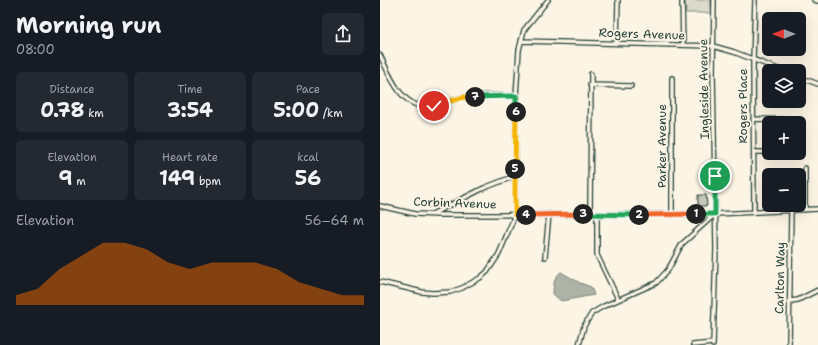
<!DOCTYPE html>
<meta charset="utf-8">
<style>
body{margin:0;font-family:"Shantell Sans",sans-serif;background:#242831;color:#f1f3f6;height:100vh;display:flex;flex-direction:column;font-size:15px;white-space:nowrap}
*{box-sizing:border-box;margin:0}
p{font-size:13px;color:#9ea1a6}
.icon{flex:none;width:22px;height:22px;fill:none;stroke:currentColor;stroke-width:2;stroke-linecap:round;stroke-linejoin:round}
.map{position:relative;flex:1;overflow:hidden}
.panel{display:flex;flex-direction:column;background:#171b24;width:380px}
.panel>*{flex:none}
.needle{width:26px;rotate:270deg}
.tools{position:absolute;left:382px;top:12px;display:grid;gap:8px}
.tools a{display:grid;place-items:center;width:44px;height:44px;border-radius:6px;background:#171b24;box-shadow:0 4px 16px #0002;font-size:20px}
.pin{position:absolute;display:grid;place-items:center;width:34px;height:34px;color:#fff;margin:-17px;border:2px solid #fff;border-radius:50%;box-shadow:0 1px 4px #0007}
.km{position:absolute;width:20px;height:20px;margin:-10px;border-radius:50%;background:#222;color:#fff;font-size:11px;line-height:20px;text-align:center}
.round{display:grid;place-items:center;flex:none;width:42px;height:42px;border-radius:6px;background:#242831}
.head{display:flex;align-items:center;justify-content:space-between;height:68px;padding:0 16px}
h1{font-size:22px;font-weight:700;line-height:30px}
.figures{display:grid;grid-template-columns:repeat(3,1fr);gap:6px;height:68px;padding:4px 16px}
.figures div{display:grid;align-content:center;border-radius:6px;background:#242831;text-align:center}
.figures b{font-size:20px;font-weight:700}
.figures small{font-size:11px;font-weight:400}
.figures p{font-size:11px}
.chart{height:112px;padding:8px 16px}
.chart p{display:flex;justify-content:space-between}
.chart svg{width:100%;height:72px;margin-top:4px;fill:#b45309;opacity:.7}
main{display:flex;flex:1;min-height:0}
.map>svg:first-child{display:block}
.green{fill:#dcdacc;stroke:#7e8c80}
.water{fill:#aeb3a7;stroke:#758479}
.building{fill:#c5c7b9;stroke:#1f3d34}
.lines{fill:none;stroke-linecap:round;stroke-linejoin:round}
.minor-casing{stroke:#1f3d34;stroke-width:6}
.minor{stroke:#fcf5e5;stroke-width:3.5}
.split-1-casing{stroke:#fff;stroke-width:8}
.split-2-casing{stroke:#fff;stroke-width:8}
.split-3-casing{stroke:#fff;stroke-width:8}
.split-4-casing{stroke:#fff;stroke-width:8}
.split-5-casing{stroke:#fff;stroke-width:8}
.split-6-casing{stroke:#fff;stroke-width:8}
.split-7-casing{stroke:#fff;stroke-width:8}
.split-8-casing{stroke:#fff;stroke-width:8}
.split-1{stroke:#22a559;stroke-width:5}
.split-2{stroke:#f0652b;stroke-width:5}
.split-3{stroke:#22a559;stroke-width:5}
.split-4{stroke:#f0652b;stroke-width:5}
.split-5{stroke:#f5b400;stroke-width:5}
.split-6{stroke:#f5b400;stroke-width:5}
.split-7{stroke:#22a559;stroke-width:5}
.split-8{stroke:#f5b400;stroke-width:5}
.labels{text-anchor:middle;stroke-width:3.5;stroke-linejoin:round;paint-order:stroke}
.street-label{font-size:12px;fill:#1f3d34;stroke:#fcf5e5}
</style>
<main>
<section class="panel">
<div class="head"><div><h1>Morning run</h1><p>08:00</p></div><a class="round"><svg class="icon" aria-label="share" viewBox="0 0 24 24"><path d="M12 15V3M7 8l5-5 5 5M5 13v7h14v-7"/></svg></a></div>
<div class="figures">
<div><p>Distance</p><b>0.78<small> km</small></b></div>
<div><p>Time</p><b>3:54</b></div>
<div><p>Pace</p><b>5:00<small> /km</small></b></div>
</div>
<div class="figures">
<div><p>Elevation</p><b>9<small> m</small></b></div>
<div><p>Heart rate</p><b>149<small> bpm</small></b></div>
<div><p>kcal</p><b>56</b></div>
</div>
<div class="chart"><p><span>Elevation</span>56–64 m</p>
<svg viewBox="0 0 160 44" preserveAspectRatio="none"><path d="M0 44V38L10 34L20 22L30 14L40 6L50 6L60 10L70 18L80 22L90 18L100 18L110 18L120 22L130 30L140 34L150 38L160 38V44z"/></svg>
</div>
</section>
<div class="map">
<svg width="438" height="345" viewBox="0 0 438 345">
<rect width="100%" height="100%" fill="#fcf5e5"/>
<filter id="ink" filterUnits="userSpaceOnUse"><feTurbulence type="fractalNoise" baseFrequency=".025" numOctaves="2"/><feDisplacementMap in="SourceGraphic" scale="8" xChannelSelector="R" yChannelSelector="G"/><feConvolveMatrix kernelMatrix="1 2 1 2 8 2 1 2 1" color-interpolation-filters="sRGB"/></filter>
<g filter="url(#ink)">
<path class="green" d="M305,0H331V13H306Z"/>
<path class="water" d="M181,272L200,283L211,287L214,295L181,301L173,294C173,285 174,277 181,272Z"/>
<path class="building" d="M318,195H326L327,206H318Z"/>
<g class="lines">
<defs>
<path id="minor" d="M302,0L303,45
M434,0L438,1
M141,41L333,46L354,52L403,71
M237,43L238,0
M0,55C10,76 21,108 49,107C61,107 72,99 84,97C101,94 119,96 136,96
M419,77L438,84
M210,85L251,86
M373,119L415,120
M374,152H389
M425,168V210
M0,206L35,214L60,215L335,214L438,209
M374,212L373,59L375,0
M54,213L104,188L135,176
M210,214L211,74
M217,215V255L238,299
M292,215V78
M165,257L169,214
M0,282L42,292L53,293L70,292L82,288L100,278L107,272L119,254L135,215L136,96L139,50L144,30L168,0
M410,301L418,300L438,290
M199,345L204,326L212,313L224,306L276,283L288,270L302,244L334,215
M313,345L333,343
M333,345L336,249L333,73L334,0
M409,345L411,211"/>
</defs>
<use href="#minor" class="minor-casing"/>
<use href="#minor" class="minor"/>
</g>
</g>
<g class="lines" filter="url(#ink)">
<defs>
<path id="split-1" d="M316,214H335V176"/>
<path id="split-2" d="M259,215L316,214"/>
<path id="split-3" d="M203,214L259,215"/>
<path id="split-4" d="M146,215L203,214"/>
<path id="split-5" d="M135,169V215H146"/>
<path id="split-6" d="M135,169L136,112"/>
<path id="split-7" d="M95,97L136,96V112"/>
<path id="split-8" d="M54,106L84,97H95"/>
</defs>
<use href="#split-1" class="split-1-casing"/>
<use href="#split-2" class="split-2-casing"/>
<use href="#split-3" class="split-3-casing"/>
<use href="#split-4" class="split-4-casing"/>
<use href="#split-5" class="split-5-casing"/>
<use href="#split-6" class="split-6-casing"/>
<use href="#split-7" class="split-7-casing"/>
<use href="#split-8" class="split-8-casing"/>
<use href="#split-1" class="split-1"/>
<use href="#split-2" class="split-2"/>
<use href="#split-3" class="split-3"/>
<use href="#split-4" class="split-4"/>
<use href="#split-5" class="split-5"/>
<use href="#split-6" class="split-6"/>
<use href="#split-7" class="split-7"/>
<use href="#split-8" class="split-8"/>
</g>
<g class="labels">
<g class="street-label">
<text transform="translate(262 34) rotate(2)" y="4">Rogers Avenue</text>
<text transform="translate(324 89) rotate(-91)" y="4">Ingleside Avenue</text>
<text transform="translate(363 106) rotate(-90)" y="4">Rogers Place</text>
<text transform="translate(282 146) rotate(-90)" y="4">Parker Avenue</text>
<text transform="translate(75 203) rotate(2)" y="4">Corbin Avenue</text>
<text transform="translate(400 278) rotate(-89)" y="4">Carlton Way</text>
</g>
</g>
</svg>
<div class="tools">
<a><svg class="needle" viewBox="-14 -14 28 28"><path d="M0-13l5 13h-10z" fill="#e53935"/><path d="M0 13l5-13h-10z" fill="#9ea1a6"/></svg></a>
<a><svg class="icon" aria-label="layers" viewBox="0 0 24 24"><path d="M12 4l9 5-9 5-9-5zM3 14l9 5 9-5"/></svg></a>
<a>+</a>
<a>−</a>
</div>
<div class="pin" style="left:335px;top:176px;background:#1e9e55"><svg class="icon" aria-label="arrive" viewBox="0 0 24 24"><path d="M6 21V4h12l-3 4 3 4H6"/></svg></div>
<div class="pin" style="left:54px;top:106px;background:#d93025"><svg class="icon" aria-label="check" viewBox="0 0 24 24"><path d="M5 12l5 5 9-10"/></svg></div>
<b class="km" style="left:316px;top:214px">1</b>
<b class="km" style="left:259px;top:215px">2</b>
<b class="km" style="left:203px;top:214px">3</b>
<b class="km" style="left:146px;top:215px">4</b>
<b class="km" style="left:135px;top:169px">5</b>
<b class="km" style="left:136px;top:112px">6</b>
<b class="km" style="left:95px;top:97px">7</b>
</div>
</main>
